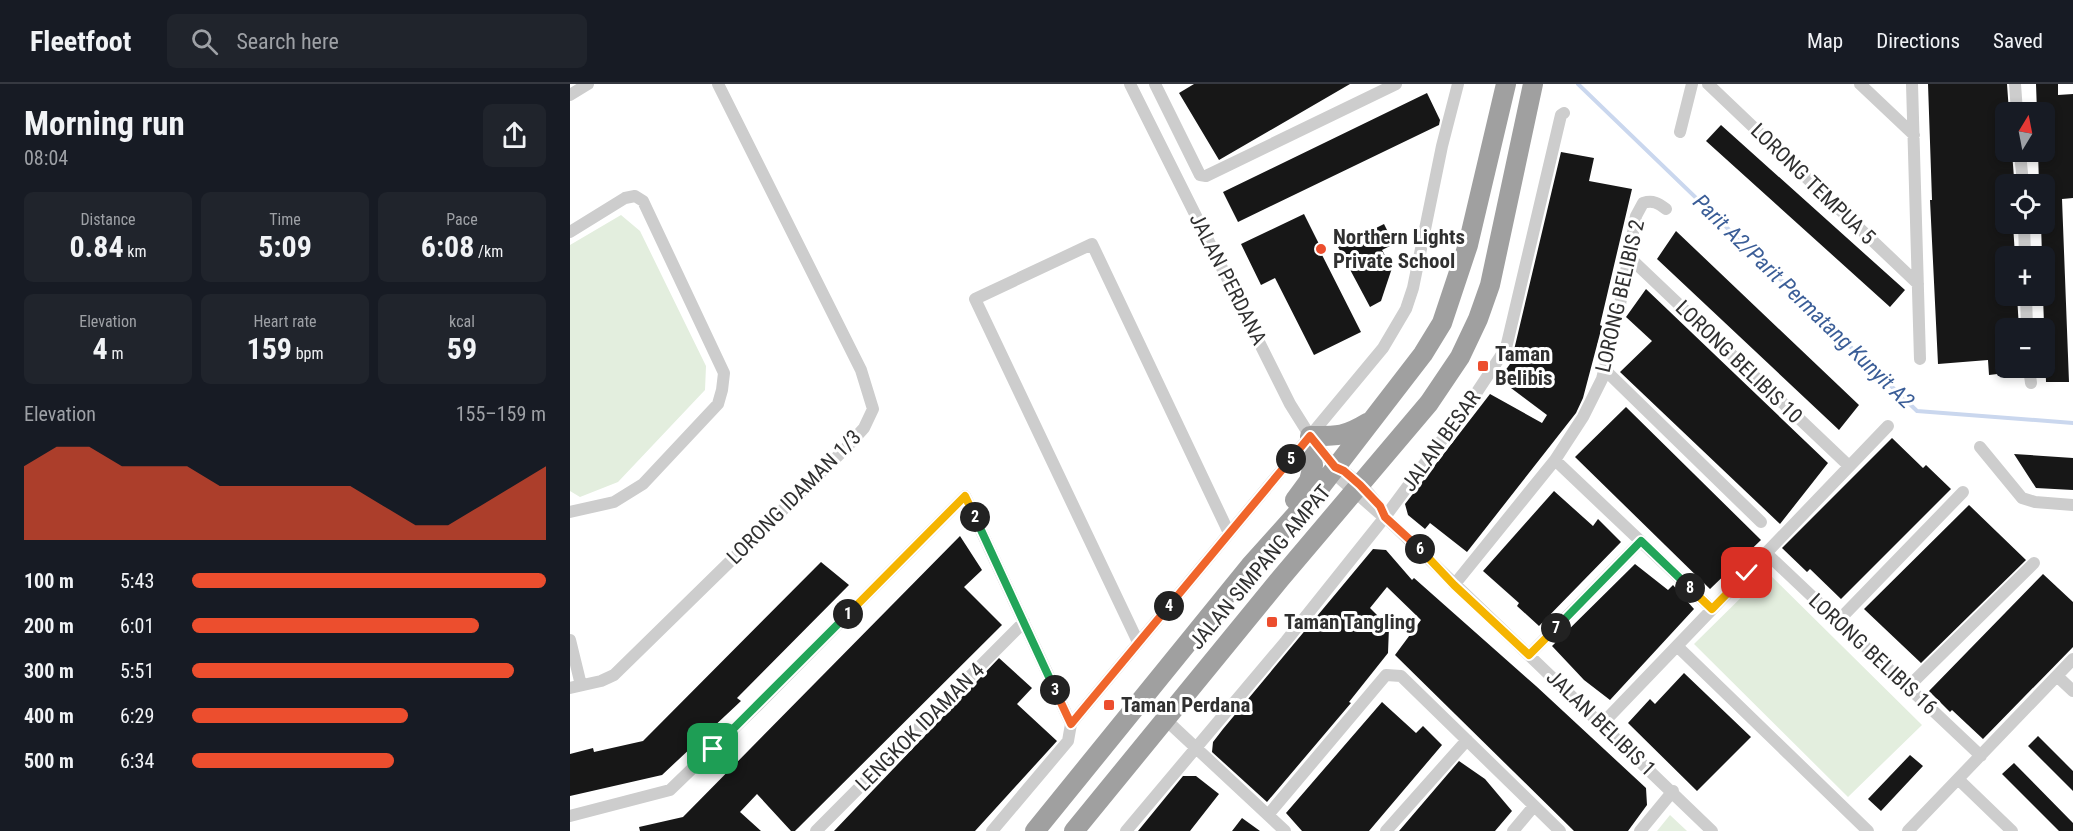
<!DOCTYPE html>
<meta charset="utf-8">
<style>
body{margin:0;font-family:"Roboto Condensed",sans-serif;background:#20242c;color:#f1f3f6;height:100vh;display:flex;flex-direction:column;font-size:22px;white-space:nowrap}
*{box-sizing:border-box;margin:0}
p{font-size:20px;color:#9ea1a6}
.icon{flex:none;width:33px;height:33px;fill:none;stroke:currentColor;stroke-width:2;stroke-linecap:round;stroke-linejoin:round}
.map{position:relative;flex:1;overflow:hidden}
.sheet{display:flex;flex-direction:column;background:#171b24;width:570px}
.sheet>*{flex:none}
.needle{width:39px;rotate:10deg}
.buttons{position:absolute;left:1425px;top:18px;display:grid;gap:12px}
.buttons a{display:grid;place-items:center;width:60px;height:60px;border-radius:9px;background:#171b24;box-shadow:0 3px 9px #0003;font-size:30px}
.pin{position:absolute;display:grid;place-items:center;width:51px;height:51px;color:#fff;margin:-26px;border-radius:12px;box-shadow:0 3px 9px #0006}
.km{position:absolute;width:30px;height:30px;margin:-15px;border-radius:50%;background:#222;color:#fff;font-size:16px;line-height:30px;text-align:center}
.round{display:grid;place-items:center;flex:none;width:63px;height:63px;border-radius:9px;background:#20242c}
.head{display:flex;align-items:center;justify-content:space-between;height:102px;padding:0 24px}
h1{font-size:33px;font-weight:700;line-height:45px}
.metrics{display:grid;grid-template-columns:repeat(3,1fr);gap:9px;height:102px;padding:6px 24px}
.metrics div{display:grid;align-content:center;border-radius:9px;background:#20242c;text-align:center}
.metrics b{font-size:30px;font-weight:700}
.metrics small{font-size:16px;font-weight:400}
.metrics p{font-size:16px}
.chart{height:168px;padding:12px 24px}
.chart p{display:flex;justify-content:space-between}
.chart svg{width:100%;height:108px;margin-top:6px;fill:#ec4e2e;opacity:.7}
ul{padding:0 24px;list-style:none;font-size:20px}
li{display:grid;grid-template-columns:96px 72px 1fr;align-items:center;height:45px}
li i{height:15px;border-radius:8px;background:#ec4e2e}
header{display:flex;align-items:center;gap:36px;box-sizing:border-box;height:84px;padding:0 30px;background:#171b24;border-bottom:2px solid #363941}
header strong{font-size:28px}
nav{display:flex;gap:33px;margin-inline-start:auto;font-size:21px}
.search{width:420px;height:54px;background:#20242c;display:flex;align-items:center;gap:15px;box-sizing:border-box;padding:0 21px;border-radius:9px;color:#9ea1a6;font-size:22px}
main{display:flex;flex:1;min-height:0}
.map>svg:first-child{display:block}
.green{fill:#e3eede}
.lines{fill:none;stroke-linecap:round;stroke-linejoin:round}
.stream{stroke:#cad7ee;stroke-width:4}
.building{fill:#171717}
.minor{stroke:#cdcdcd;stroke-width:12}
.trunk{stroke:#a0a0a0;stroke-width:20}
.split-1-casing{stroke:#fff;stroke-width:12}
.split-2-casing{stroke:#fff;stroke-width:12}
.split-3-casing{stroke:#fff;stroke-width:12}
.split-4-casing{stroke:#fff;stroke-width:12}
.split-5-casing{stroke:#fff;stroke-width:12}
.split-6-casing{stroke:#fff;stroke-width:12}
.split-7-casing{stroke:#fff;stroke-width:12}
.split-8-casing{stroke:#fff;stroke-width:12}
.split-9-casing{stroke:#fff;stroke-width:12}
.split-1{stroke:#22a559;stroke-width:8}
.split-2{stroke:#f5b400;stroke-width:8}
.split-3{stroke:#22a559;stroke-width:8}
.split-4{stroke:#f0652b;stroke-width:8}
.split-5{stroke:#f0652b;stroke-width:8}
.split-6{stroke:#f0652b;stroke-width:8}
.split-7{stroke:#f5b400;stroke-width:8}
.split-8{stroke:#22a559;stroke-width:8}
.split-9{stroke:#f5b400;stroke-width:8}
.poi-dot{fill:#ec4e2e;stroke:#fff;stroke-width:2}
.labels{text-anchor:middle;stroke-width:6;stroke-linejoin:round;paint-order:stroke}
.street-label{font-size:21px;fill:#303030;stroke:#fff}
.poi-label{font-size:21px;font-weight:bold;fill:#303030;stroke:#fff;text-anchor:start}
.water-label{font-size:22px;font-style:italic;fill:#3a5d97;stroke:#fff}
</style>
<header>
<strong>Fleetfoot</strong>
<div class="search"><svg class="icon" aria-label="search" viewBox="0 0 24 24"><circle cx="10" cy="10" r="6"/><path d="M15 15l6 6"/></svg>Search here</div>
<nav><a>Map</a><a>Directions</a><a>Saved</a></nav>
</header>
<main>
<section class="sheet">
<div class="head"><div><h1>Morning run</h1><p>08:04</p></div><a class="round"><svg class="icon" aria-label="share" viewBox="0 0 24 24"><path d="M12 15V3M7 8l5-5 5 5M5 13v7h14v-7"/></svg></a></div>
<div class="metrics">
<div><p>Distance</p><b>0.84<small> km</small></b></div>
<div><p>Time</p><b>5:09</b></div>
<div><p>Pace</p><b>6:08<small> /km</small></b></div>
</div>
<div class="metrics">
<div><p>Elevation</p><b>4<small> m</small></b></div>
<div><p>Heart rate</p><b>159<small> bpm</small></b></div>
<div><p>kcal</p><b>59</b></div>
</div>
<div class="chart"><p><span>Elevation</span>155–159 m</p>
<svg viewBox="0 0 160 44" preserveAspectRatio="none"><path d="M0 44V14L10 6L20 6L30 14L40 14L50 14L60 22L70 22L80 22L90 22L100 22L110 30L120 38L130 38L140 30L150 22L160 14V44z"/></svg>
</div>
<ul>
<li><b>100 m</b>5:43<i style="width:100%"></i></li>
<li><b>200 m</b>6:01<i style="width:81%"></i></li>
<li><b>300 m</b>5:51<i style="width:91%"></i></li>
<li><b>400 m</b>6:29<i style="width:61%"></i></li>
<li><b>500 m</b>6:34<i style="width:57%"></i></li>
</ul>
</section>
<div class="map">
<svg width="1503" height="747" viewBox="0 0 1503 747">
<rect width="100%" height="100%" fill="#fff"/>
<path class="green" d="M51,131L70,147L136,282L135,306L48,398L10,413L0,407V161Z
M1197,488L1352,641L1278,713L1124,560Z
M1100,731L1117,747H1087Z"/>
<g class="lines">
<path class="stream" d="M1008,0L1347,327L1503,339"/>
</g>
<path class="building" d="M624,0H780L649,76L609,9Z
M1358,0H1437L1439,28H1436V68H1442L1444,94L1436,95V140H1443L1445,172H1436V212H1447L1449,244H1436V289L1419,291L1418,276L1368,280L1360,116H1362Z
M1466,0H1488V11L1503,10V114L1492,115L1499,298H1476L1473,212H1474V172H1472L1471,140H1474V100H1469L1468,68H1474V28H1467Z
M857,9L870,36L869,41L668,138L653,108Z
M1151,41L1335,206L1320,223L1136,57Z
M991,68L1024,74L1019,97L1062,105L1030,241L1032,242L1013,314L1006,329L897,468L860,439L855,445L838,431L835,420L920,310L972,339L977,331L929,295L940,280L944,266Z
M734,130L749,160L747,161L791,248L744,271L705,194L691,201L671,160Z
M814,140L824,160L812,166L822,184L811,217L800,223L768,163Z
M1106,147L1289,321L1269,346L1087,175Z
M1076,205L1258,379L1210,440L1050,288L1082,257L1056,233Z
M1056,323L1191,456L1140,505L1005,373Z
M1322,354L1353,384L1356,381L1381,405L1271,515L1240,485L1237,488L1212,464Z
M1444,370L1503,374V406L1466,404Z
M984,407L1023,442L1028,435L1051,458L969,542L947,522L949,519L913,487Z
M1399,421L1456,476L1351,579L1294,525Z
M390,452L412,486L394,503L432,541L225,747H221L187,710L170,728L191,747H70L69,743L113,733Z
M803,465L816,466L842,496L844,494L966,602L1076,704L1077,721L1058,747H1004L825,571L851,536L817,503L800,524L819,543L818,569L779,618L781,619L697,718L642,668L643,658L653,645Z
M251,478L279,501L167,614L171,617L92,691L0,712V670L23,664L24,668L73,657Z
M1065,480L1098,506L1103,501L1124,525L1040,616L1014,596L982,562Z
M1473,490L1503,518V563L1413,655L1382,626L1380,628L1359,607Z
M429,574L462,604L447,620L487,657L405,747H264Z
M1114,589L1181,653L1127,707L1058,639L1080,615L1085,620Z
M812,618L846,649L853,642L872,661L799,747H732L716,729Z
M1468,652L1503,687V707L1458,662Z
M1340,671L1353,682L1311,727L1298,715Z
M889,677L915,695L942,727L925,747H829Z
M1444,679L1503,739V747H1489L1432,690Z
M613,692H626L649,710L620,747H568Z
M672,734L690,747H662Z"/>
<g class="lines">
<path class="minor" d="M560,0L720,320L740,352L765,383L767,392L809,429
M585,0L630,91L636,92L826,0
M1138,0L1348,200
M1290,0L1344,51
M1342,0L1350,275
M1445,0L1447,28
M0,11L18,0
M1110,48L1122,0
M1450,68L1453,100
M1454,140L1455,172
M0,148L55,114L65,112L73,117L154,289L152,306L148,320L73,400L44,418L0,428
M1060,174L1279,382
M1456,212L1457,244
M1459,284L1461,299
M1034,285L1191,438
M1410,363L1452,414L1465,418L1503,421
M985,376L1142,525
M765,383C784,391 806,414 815,433L1142,747
M1196,469L1411,672
M884,501L985,376L1013,333L1032,295L1049,226L1066,132L1073,119C1083,116 1088,119 1096,125
M1268,537L1393,408
M0,556L11,601
M568,558L405,215L522,160L659,449
M1107,562L1298,747
M959,571L1071,457
M1487,592L1503,607
M1338,603L1464,479
M0,604L31,597L44,591L276,364L294,344L303,325L291,286L148,0
M595,635L715,747
M501,640L813,264L836,225L843,204L872,62L888,0
M1032,640L1318,342
M1388,695L1442,747
M698,731L816,591L831,592L990,747
M0,732L100,706L186,623L395,412L501,640
M246,747L454,538
M422,747L498,657L501,640
M556,747L716,557L815,433L903,314L936,264L991,31L994,29
M816,747L897,656
M943,747L964,722
M1070,747L1103,707
M1338,747L1503,575"/>
<path class="trunk" d="M725,416L739,397L743,381L740,369V352C766,352 774,353 797,339
M465,747L680,482L749,405L853,270L872,239L898,161L936,0
M504,747L710,495L859,319L890,273L908,235L920,201L963,0"/>
</g>
<g class="lines">
<defs>
<path id="split-1" d="M143,665L278,530"/>
<path id="split-2" d="M278,530L395,412L405,433"/>
<path id="split-3" d="M405,433L485,606"/>
<path id="split-4" d="M485,606L501,640L599,522"/>
<path id="split-5" d="M599,522L721,375"/>
<path id="split-6" d="M721,375L740,352L765,383L774,387L790,401L810,422L815,433L850,465"/>
<path id="split-7" d="M850,465L884,501L959,571L986,544"/>
<path id="split-8" d="M986,544L1071,457L1120,504"/>
<path id="split-9" d="M1120,504L1142,525L1177,489"/>
</defs>
<use href="#split-1" class="split-1-casing"/>
<use href="#split-2" class="split-2-casing"/>
<use href="#split-3" class="split-3-casing"/>
<use href="#split-4" class="split-4-casing"/>
<use href="#split-5" class="split-5-casing"/>
<use href="#split-6" class="split-6-casing"/>
<use href="#split-7" class="split-7-casing"/>
<use href="#split-8" class="split-8-casing"/>
<use href="#split-9" class="split-9-casing"/>
<use href="#split-1" class="split-1"/>
<use href="#split-2" class="split-2"/>
<use href="#split-3" class="split-3"/>
<use href="#split-4" class="split-4"/>
<use href="#split-5" class="split-5"/>
<use href="#split-6" class="split-6"/>
<use href="#split-7" class="split-7"/>
<use href="#split-8" class="split-8"/>
<use href="#split-9" class="split-9"/>
</g>
<g class="poi-dot">
<circle cx="751" cy="165" r="6"/>
<rect x="907" y="276" width="12" height="12" rx="3"/>
<rect x="696" y="532" width="12" height="12" rx="3"/>
<rect x="533" y="615" width="12" height="12" rx="3"/>
</g>
<g class="labels">
<g class="street-label">
<text transform="translate(1243 100) rotate(44)" y="7">LORONG TEMPUA 5</text>
<text transform="translate(658 195) rotate(63)" y="7">JALAN PERDANA</text>
<text transform="translate(1050 212) rotate(-77)" y="7">LORONG BELIBIS 2</text>
<text transform="translate(1169 278) rotate(44)" y="7">LORONG BELIBIS 10</text>
<text transform="translate(871 357) rotate(-54)" y="7">JALAN BESAR</text>
<text transform="translate(224 413) rotate(-45)" y="7">LORONG IDAMAN 1/3</text>
<text transform="translate(690 483) rotate(-50)" y="7">JALAN SIMPANG AMPAT</text>
<text transform="translate(1303 570) rotate(43)" y="7">LORONG BELIBIS 16</text>
<text transform="translate(1031 639) rotate(44)" y="7">JALAN BELIBIS 1</text>
<text transform="translate(350 643) rotate(-45)" y="7">LENGKOK IDAMAN 4</text>
</g>
<g class="poi-label">
<text x="763" y="160">Northern Lights<tspan x="763" dy="24">Private School</tspan></text>
<text x="925" y="277">Taman<tspan x="925" dy="24">Belibis</tspan></text>
<text x="714" y="545">Taman Tangling</text>
<text x="551" y="628">Taman Perdana</text>
</g>
<g class="water-label">
<text transform="translate(1234 217) rotate(44)" y="8">Parit A2/Parit Permatang Kunyit A2</text>
</g>
</g>
</svg>
<div class="buttons">
<a><svg class="needle" viewBox="-14 -14 28 28"><path d="M0-13l5 13h-10z" fill="#e53935"/><path d="M0 13l5-13h-10z" fill="#9ea1a6"/></svg></a>
<a><svg class="icon" aria-label="locate" viewBox="0 0 24 24"><circle cx="12" cy="12" r="6"/><path d="M12 2v4M12 18v4M2 12h4M18 12h4"/></svg></a>
<a>+</a>
<a>−</a>
</div>
<div class="pin" style="left:143px;top:665px;background:#1e9e55"><svg class="icon" aria-label="arrive" viewBox="0 0 24 24"><path d="M6 21V4h12l-3 4 3 4H6"/></svg></div>
<div class="pin" style="left:1177px;top:489px;background:#d93025"><svg class="icon" aria-label="check" viewBox="0 0 24 24"><path d="M5 12l5 5 9-10"/></svg></div>
<b class="km" style="left:278px;top:530px">1</b>
<b class="km" style="left:405px;top:433px">2</b>
<b class="km" style="left:485px;top:606px">3</b>
<b class="km" style="left:599px;top:522px">4</b>
<b class="km" style="left:721px;top:375px">5</b>
<b class="km" style="left:850px;top:465px">6</b>
<b class="km" style="left:986px;top:544px">7</b>
<b class="km" style="left:1120px;top:504px">8</b>
</div>
</main>
